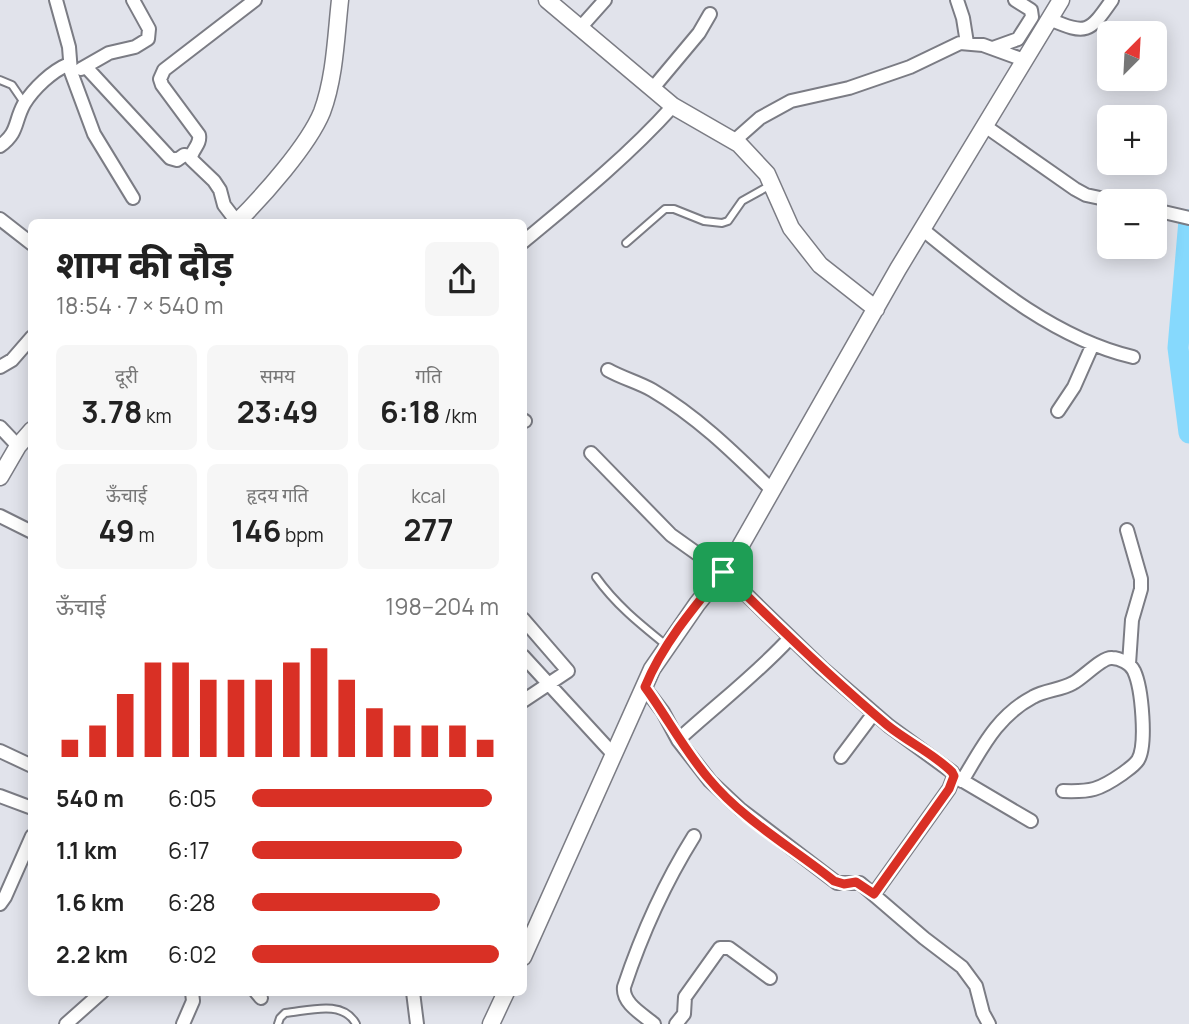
<!DOCTYPE html>
<html lang="hi">
<meta charset="utf-8">
<style>
body{margin:0;font-family:Manrope,"Noto Sans Devanagari",sans-serif;background:#f6f6f6;color:#222;height:100vh;display:flex;flex-direction:column;font-size:26px;white-space:nowrap}
*{box-sizing:border-box;margin:0}
p{font-size:23px;color:#767676}
.icon{flex:none;width:38px;height:38px;fill:none;stroke:currentColor;stroke-width:2;stroke-linecap:round;stroke-linejoin:round}
.map{position:relative;flex:1;overflow:hidden}
.sheet{position:absolute;left:28px;top:219px;width:499px;height:777px;display:flex;flex-direction:column;background:#fff;border-radius:10px;box-shadow:0 4px 18px #0003}
.sheet>*{flex:none}
.needle{width:46px;rotate:24deg}
.controls{position:absolute;left:1097px;top:21px;display:grid;gap:14px}
.controls a{display:grid;place-items:center;width:70px;height:70px;border-radius:10px;background:#fff;box-shadow:0 4px 18px #0003;font-size:35px}
.pin{position:absolute;display:grid;place-items:center;width:60px;height:60px;color:#fff;margin:-30px;border-radius:14px;box-shadow:0 4px 10px #0006}
.round{display:grid;place-items:center;flex:none;width:74px;height:74px;border-radius:10px;background:#f6f6f6}
.summary{display:flex;align-items:center;justify-content:space-between;height:119px;padding:0 28px}
h1{font-size:38px;font-weight:700;line-height:52px}
.figures{display:grid;grid-template-columns:repeat(3,1fr);gap:10px;height:119px;padding:7px 28px}
.figures div{display:grid;align-content:center;border-radius:10px;background:#f6f6f6;text-align:center}
.figures b{font-size:30px;font-weight:700}
.figures small{font-size:19px;font-weight:400}
.figures p{font-size:19px}
.chart{height:196px;padding:14px 28px}
.chart p{display:flex;justify-content:space-between}
.chart svg{width:100%;height:126px;margin-top:7px;stroke:#d93025;stroke-width:6}
ul{padding:0 28px;list-style:none;font-size:23px}
li{display:grid;grid-template-columns:112px 84px 1fr;align-items:center;height:52px}
li i{height:18px;border-radius:9px;background:#d93025}
.map>svg:first-child{display:block}
.lines{fill:none;stroke-linecap:round;stroke-linejoin:round}
.river{stroke:#86d9fd;stroke-width:21}
.service-casing{stroke:#7b7c84;stroke-width:10}
.minor-casing{stroke:#7b7c84;stroke-width:16}
.tertiary-casing{stroke:#7b7c84;stroke-width:19}
.service{stroke:#fff;stroke-width:6}
.minor{stroke:#fff;stroke-width:12}
.tertiary{stroke:#fff;stroke-width:16}
.route-casing{stroke:#fff;stroke-width:14}
.route{stroke:#d93025;stroke-width:9}
</style>
<div class="map">
<svg width="1189" height="1024" viewBox="0 0 1189 1024">
<rect width="100%" height="100%" fill="#e1e3eb"/>
<g class="lines">
<path class="river" d="M1189,220L1178,348L1189,433"/>
<defs>
<path id="service" d="M0,80L12,85L25,104
M626,243L665,209H674L704,221L722,223L728,221L742,201L769,186
M596,577C616,605 640,624 666,645
M278,1024L280,1018L285,1013C308,1011 343,999 356,1024"/>
<path id="minor" d="M56,0L69,47L71,72L94,134L133,198
M957,0L963,18L967,43
M1049,19C1087,35 1089,33 1112,0
M580,28L605,0
M993,48L1018,39L1032,17L1031,10L1015,0
M86,67L170,158L177,160L184,155L191,156
M81,69L109,53L135,47L148,39L149,29L133,0
M653,88L699,33L710,14
M985,126L1075,189L1086,195L1114,201
M734,141L760,118L791,101L849,88L910,67L960,43L983,45L1024,60
M0,146C19,132 14,122 24,104C34,88 52,71 69,64
M1155,210L1189,218
M0,219L32,244
M237,222L224,205L220,190L214,181L191,159C191,150 201,145 199,135L162,85L160,79L164,70L255,0
M922,229C985,280 1053,338 1133,357
M523,242C575,199 628,156 673,106
M0,367L12,360L32,337
M608,370C622,378 638,382 652,390C698,417 735,454 772,490
M1058,411L1074,387L1093,344
M523,420L525,421
M0,427L18,446
M591,453L671,535L723,572L822,668L889,726L952,772L954,776L949,789L874,894
M0,516L32,532
M1127,530L1141,579V589L1132,620L1129,664
M523,619L568,671L523,701
M523,656L614,755
M644,687L663,712L678,740L710,781L740,809L837,883H860L924,938L962,967L976,986L983,1013L989,1024
M678,740C715,706 756,675 790,638
M0,751L32,766
M841,757L874,713
M958,778L1031,821
M962,781C982,748 997,716 1033,697C1045,690 1061,690 1073,683C1083,678 1102,657 1112,658C1120,658 1131,664 1134,671C1142,688 1147,745 1138,760C1134,766 1127,770 1122,774C1099,790 1091,792 1063,791
M0,796L32,808
M0,904L5,897L32,836
M256,992L261,998
M413,992L417,1024
M66,1024L102,992
M183,1024L193,1001L192,992
M654,1024C642,1014 622,1003 624,987C642,933 664,884 694,836
M676,1024L684,1014L685,997L720,948H729L770,978"/>
<path id="tertiary" d="M547,0L673,106L739,144L767,174L791,228L820,265L876,309
M237,222C263,196 308,146 322,112C335,77 336,36 340,0
M0,477L18,446L32,430
M523,957L652,669L697,604L733,559L898,269L1061,0
M491,1024L506,992"/>
</defs>
<use href="#service" class="service-casing"/>
<use href="#minor" class="minor-casing"/>
<use href="#tertiary" class="tertiary-casing"/>
<use href="#service" class="service"/>
<use href="#minor" class="minor"/>
<use href="#tertiary" class="tertiary"/>
</g>
<g class="lines">
<defs>
<path id="route" d="M723,572C776,625 830,677 887,725C908,742 934,754 952,772L954,776L949,789L874,894L856,882L844,884L834,881C793,848 743,820 709,779C684,750 667,717 645,687C662,645 694,607 723,572Z"/>
</defs>
<use href="#route" class="route-casing"/>
<use href="#route" class="route"/>
</g>
</svg>
<div class="controls">
<a><svg class="needle" viewBox="-14 -14 28 28"><path d="M0-13l5 13h-10z" fill="#e53935"/><path d="M0 13l5-13h-10z" fill="#767676"/></svg></a>
<a>+</a>
<a>−</a>
</div>
<div class="pin" style="left:723px;top:572px;background:#1e9e55"><svg class="icon" aria-label="arrive" viewBox="0 0 24 24"><path d="M6 21V4h12l-3 4 3 4H6"/></svg></div>
<section class="sheet">
<div class="summary"><div><h1>शाम की दौड़</h1><p>18:54 · 7 × 540 m</p></div><a class="round"><svg class="icon" aria-label="share" viewBox="0 0 24 24"><path d="M12 15V3M7 8l5-5 5 5M5 13v7h14v-7"/></svg></a></div>
<div class="figures">
<div><p>दूरी</p><b>3.78<small> km</small></b></div>
<div><p>समय</p><b>23:49</b></div>
<div><p>गति</p><b>6:18<small> /km</small></b></div>
</div>
<div class="figures">
<div><p>ऊँचाई</p><b>49<small> m</small></b></div>
<div><p>हृदय गति</p><b>146<small> bpm</small></b></div>
<div><p>kcal</p><b>277</b></div>
</div>
<div class="chart"><p><span>ऊँचाई</span>198–204 m</p>
<svg viewBox="0 0 160 44" preserveAspectRatio="none"><path d="M5 44V38M15 44V33M25 44V22M35 44V11M45 44V11M55 44V17M65 44V17M75 44V17M85 44V11M95 44V6M105 44V17M115 44V27M125 44V33M135 44V33M145 44V33M155 44V38"/></svg>
</div>
<ul>
<li><b>540 m</b>6:05<i style="width:97%"></i></li>
<li><b>1.1 km</b>6:17<i style="width:85%"></i></li>
<li><b>1.6 km</b>6:28<i style="width:76%"></i></li>
<li><b>2.2 km</b>6:02<i style="width:100%"></i></li>
</ul>
</section>
</div>
